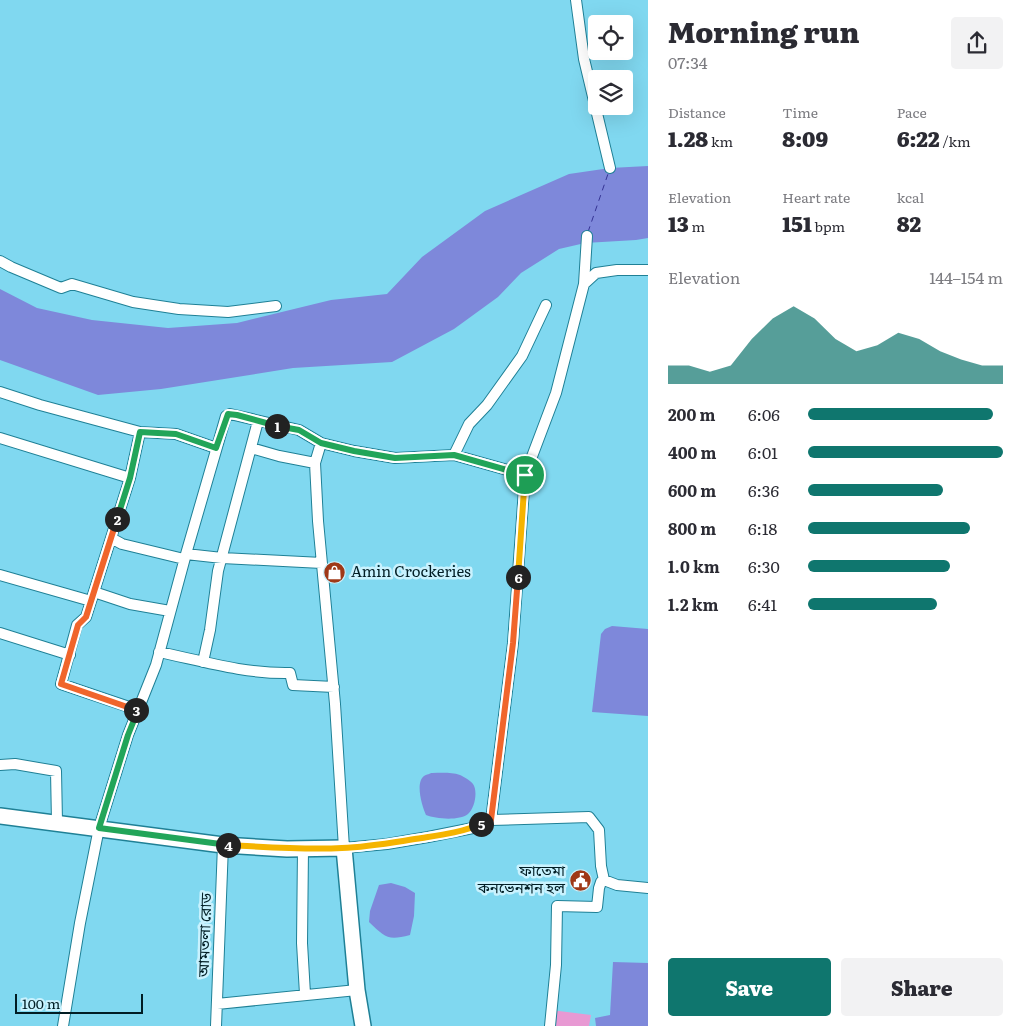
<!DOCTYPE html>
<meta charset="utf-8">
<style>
body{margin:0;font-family:Literata,"Noto Sans Bengali",serif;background:#f2f2f3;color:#2b2b33;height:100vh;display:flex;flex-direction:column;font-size:19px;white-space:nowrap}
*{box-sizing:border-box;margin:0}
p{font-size:16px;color:#7c7c81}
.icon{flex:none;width:28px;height:28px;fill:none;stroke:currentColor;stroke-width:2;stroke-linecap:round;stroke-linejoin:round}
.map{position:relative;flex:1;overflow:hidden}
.drawer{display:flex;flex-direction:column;background:#fff;width:375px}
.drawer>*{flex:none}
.buttons{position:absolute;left:588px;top:15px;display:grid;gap:10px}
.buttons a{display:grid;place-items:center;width:45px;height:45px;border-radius:5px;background:#fff;box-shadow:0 5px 20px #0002;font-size:25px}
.scale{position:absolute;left:15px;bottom:12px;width:128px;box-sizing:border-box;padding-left:5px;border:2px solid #011d24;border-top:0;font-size:14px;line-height:18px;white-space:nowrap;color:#011d24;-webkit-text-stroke:4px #c9f2fe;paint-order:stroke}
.pin{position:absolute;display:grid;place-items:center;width:42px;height:42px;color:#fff;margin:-21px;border:2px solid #fff;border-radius:50%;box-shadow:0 1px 5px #0007}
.km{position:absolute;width:25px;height:25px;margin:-12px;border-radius:50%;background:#222;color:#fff;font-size:14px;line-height:25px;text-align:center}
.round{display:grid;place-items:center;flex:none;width:52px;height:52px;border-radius:5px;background:#f2f2f3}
.head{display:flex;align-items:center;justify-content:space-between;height:85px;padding:0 20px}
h1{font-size:28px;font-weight:800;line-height:38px}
.metrics{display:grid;grid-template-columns:repeat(3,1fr);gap:8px;height:85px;padding:5px 20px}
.metrics div{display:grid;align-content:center}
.metrics b{font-size:21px;font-weight:800}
.metrics small{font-size:14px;font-weight:400}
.metrics p{font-size:14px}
.chart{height:140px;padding:10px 20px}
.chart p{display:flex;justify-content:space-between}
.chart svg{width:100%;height:90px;margin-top:5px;fill:#0f766e;opacity:.7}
.cta{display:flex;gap:10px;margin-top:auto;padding:10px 20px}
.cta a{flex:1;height:58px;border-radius:5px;background:#0f766e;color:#fff;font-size:20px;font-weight:800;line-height:58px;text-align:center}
.cta a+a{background:#f2f2f3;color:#2b2b33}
ul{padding:0 20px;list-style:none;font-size:16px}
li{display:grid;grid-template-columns:80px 60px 1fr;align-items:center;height:38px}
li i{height:12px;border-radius:6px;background:#0f766e}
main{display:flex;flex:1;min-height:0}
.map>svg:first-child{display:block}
.green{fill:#e899d3}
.water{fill:#7e88da}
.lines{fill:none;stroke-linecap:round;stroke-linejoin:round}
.ferry{stroke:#353494;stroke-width:1;stroke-dasharray:6 5;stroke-linecap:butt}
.street-casing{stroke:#1f8096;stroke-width:12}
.secondary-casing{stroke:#1f8096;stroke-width:18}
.street{stroke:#fff;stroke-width:10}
.secondary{stroke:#fff;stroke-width:15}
.split-1-casing{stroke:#fff;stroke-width:10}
.split-2-casing{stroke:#fff;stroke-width:10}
.split-3-casing{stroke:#fff;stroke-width:10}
.split-4-casing{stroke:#fff;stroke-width:10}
.split-5-casing{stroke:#fff;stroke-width:10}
.split-6-casing{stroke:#fff;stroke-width:10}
.split-7-casing{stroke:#fff;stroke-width:10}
.split-1{stroke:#22a559;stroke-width:6}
.split-2{stroke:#22a559;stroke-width:6}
.split-3{stroke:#f0652b;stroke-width:6}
.split-4{stroke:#22a559;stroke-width:6}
.split-5{stroke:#f5b400;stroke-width:6}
.split-6{stroke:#f0652b;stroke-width:6}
.split-7{stroke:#f5b400;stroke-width:6}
.labels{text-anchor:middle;stroke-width:5;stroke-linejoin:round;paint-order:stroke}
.poi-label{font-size:15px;fill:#011d24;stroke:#c9f2fe;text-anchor:start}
.street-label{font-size:15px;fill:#011d24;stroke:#c9f2fe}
</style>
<main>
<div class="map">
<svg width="648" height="1026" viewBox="0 0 648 1026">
<rect width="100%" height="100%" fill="#80d8f0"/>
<path class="green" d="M551,1010L591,1015L589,1026H550Z"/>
<path class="water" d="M648,166V238L636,240L585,243L559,249L521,273L498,297L454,329L392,362L293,368L161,389L98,395L0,360V289L37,308L92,320L168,328L237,323L331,300L387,294L422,257L485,211L569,174L610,168Z
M612,626L648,629V716L592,712L601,634L605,629Z
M432,773C441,773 451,772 460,775C464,777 470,780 473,784C478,791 475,808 468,814C459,821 436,819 426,815C422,806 415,783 424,776C426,775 431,773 432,773Z
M391,883L405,887L415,893L414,916L410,935C387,941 385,937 369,922L370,911L379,885Z
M613,962L648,963V1026H596L595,1018L610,1015Z"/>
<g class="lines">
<path class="ferry" d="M588,232L609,171"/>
<defs>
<path id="street" d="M576,0L584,59L610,168
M0,261L11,267L61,288L72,284L133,302L179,309L228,312L276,306
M584,284L587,236
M0,392L40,405L140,432L176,434L216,448
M0,438L130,478
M321,443L315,463L318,521L335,704L344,848L387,844L428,837L473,828L491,820L589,817L599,830L601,866L604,880L617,885L648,888
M251,448L279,456L315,463
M454,455L469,424L487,405L522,356L546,305
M111,538L122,544L184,559
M186,554L222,558L322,563
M0,575L91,601
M94,592L130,604L170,611
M0,633L70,655
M159,652C202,661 245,674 290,673L293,685L334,687
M203,662L210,630L218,571L258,421
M138,710L61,684L77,625L86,617L130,478L140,432
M0,765L15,764L56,771L57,822
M491,820L513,643L525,475L556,393L584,284L596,273L617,270H648
M303,849L302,943L305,994
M217,1004L357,990
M63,1026L80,923L99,828L128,735L156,665L186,554L226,416L230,414L299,430L321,443L354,451L395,458L454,455L525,475
M216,1026L223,845
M550,1026L556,965L557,906L597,907L599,888L601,882L604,880"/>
<path id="secondary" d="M0,816L223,845L287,849L344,848L357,990L363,1026"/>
</defs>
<use href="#street" class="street-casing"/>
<use href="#secondary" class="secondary-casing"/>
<use href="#street" class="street"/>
<use href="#secondary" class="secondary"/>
</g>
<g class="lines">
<defs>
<path id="split-1" d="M277,426L299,430L321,443L354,451L395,458L454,455L525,475"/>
<path id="split-2" d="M117,519L130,478L140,432L176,434L216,448L228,414L237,415L277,426"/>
<path id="split-3" d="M117,519L86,617L78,625L61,684L136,710"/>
<path id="split-4" d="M136,710H138L128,735L99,828L228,845"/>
<path id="split-5" d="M228,845C266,847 304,850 342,848C369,847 395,842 422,838C441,835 463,832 481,824"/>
<path id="split-6" d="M481,824L491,820L513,643L518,577"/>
<path id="split-7" d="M518,577L525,475"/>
</defs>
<use href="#split-1" class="split-1-casing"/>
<use href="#split-2" class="split-2-casing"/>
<use href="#split-3" class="split-3-casing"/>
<use href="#split-4" class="split-4-casing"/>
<use href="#split-5" class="split-5-casing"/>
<use href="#split-6" class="split-6-casing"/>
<use href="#split-7" class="split-7-casing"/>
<use href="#split-1" class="split-1"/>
<use href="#split-2" class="split-2"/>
<use href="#split-3" class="split-3"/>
<use href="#split-4" class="split-4"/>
<use href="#split-5" class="split-5"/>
<use href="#split-6" class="split-6"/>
<use href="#split-7" class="split-7"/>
</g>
<defs>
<symbol id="shop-disc" viewBox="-11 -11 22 22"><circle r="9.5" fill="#9f3817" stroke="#c9f2fe"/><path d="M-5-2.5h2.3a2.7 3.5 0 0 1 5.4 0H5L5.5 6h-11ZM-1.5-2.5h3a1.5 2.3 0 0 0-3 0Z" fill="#fff"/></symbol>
<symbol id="civic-disc" viewBox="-11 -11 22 22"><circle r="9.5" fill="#9f3817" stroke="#c9f2fe"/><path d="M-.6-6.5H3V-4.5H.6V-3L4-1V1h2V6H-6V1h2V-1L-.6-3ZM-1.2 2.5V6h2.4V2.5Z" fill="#fff"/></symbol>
</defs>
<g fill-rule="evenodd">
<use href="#shop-disc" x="322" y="560" width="25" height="25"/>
<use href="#civic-disc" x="568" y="868" width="25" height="25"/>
</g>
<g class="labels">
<g class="poi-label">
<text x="351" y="577">Amin Crockeries</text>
<text x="565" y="876" text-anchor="end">ফাতেমা<tspan x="565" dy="17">কনভেনশন হল</tspan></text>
</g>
<g class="street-label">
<text transform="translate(205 935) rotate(-88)" y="5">আমতলা রোড</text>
</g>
</g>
</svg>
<div class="buttons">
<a><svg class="icon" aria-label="locate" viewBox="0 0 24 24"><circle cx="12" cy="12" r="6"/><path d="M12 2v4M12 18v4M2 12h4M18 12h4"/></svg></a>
<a><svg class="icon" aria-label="layers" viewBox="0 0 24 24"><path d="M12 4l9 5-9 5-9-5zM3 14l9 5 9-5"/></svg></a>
</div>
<div class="scale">100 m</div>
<div class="pin" style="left:525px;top:475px;background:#1e9e55"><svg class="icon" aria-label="arrive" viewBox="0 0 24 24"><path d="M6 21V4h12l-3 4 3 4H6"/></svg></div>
<b class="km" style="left:277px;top:426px">1</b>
<b class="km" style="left:117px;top:519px">2</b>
<b class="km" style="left:136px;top:710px">3</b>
<b class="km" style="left:228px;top:845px">4</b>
<b class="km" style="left:481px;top:824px">5</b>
<b class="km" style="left:518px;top:577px">6</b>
</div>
<section class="drawer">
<div class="head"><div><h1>Morning run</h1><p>07:34</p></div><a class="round"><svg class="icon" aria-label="share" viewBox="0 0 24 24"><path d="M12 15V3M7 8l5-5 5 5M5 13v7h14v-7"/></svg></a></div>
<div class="metrics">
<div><p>Distance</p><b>1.28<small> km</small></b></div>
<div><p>Time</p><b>8:09</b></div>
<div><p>Pace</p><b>6:22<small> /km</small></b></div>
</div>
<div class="metrics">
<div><p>Elevation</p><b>13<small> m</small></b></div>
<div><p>Heart rate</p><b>151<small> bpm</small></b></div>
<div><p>kcal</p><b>82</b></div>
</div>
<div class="chart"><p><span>Elevation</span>144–154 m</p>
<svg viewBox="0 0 160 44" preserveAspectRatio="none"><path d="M0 44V35L10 35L20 38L30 35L40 22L50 12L60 6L70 12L80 22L90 28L100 25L110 19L120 22L130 28L140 32L150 35L160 35V44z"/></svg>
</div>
<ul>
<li><b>200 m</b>6:06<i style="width:95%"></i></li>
<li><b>400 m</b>6:01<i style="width:100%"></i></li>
<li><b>600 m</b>6:36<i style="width:69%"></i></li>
<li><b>800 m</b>6:18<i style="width:83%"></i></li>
<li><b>1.0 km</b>6:30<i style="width:73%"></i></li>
<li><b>1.2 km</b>6:41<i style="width:66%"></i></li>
</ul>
<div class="cta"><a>Save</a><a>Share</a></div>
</section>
</main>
